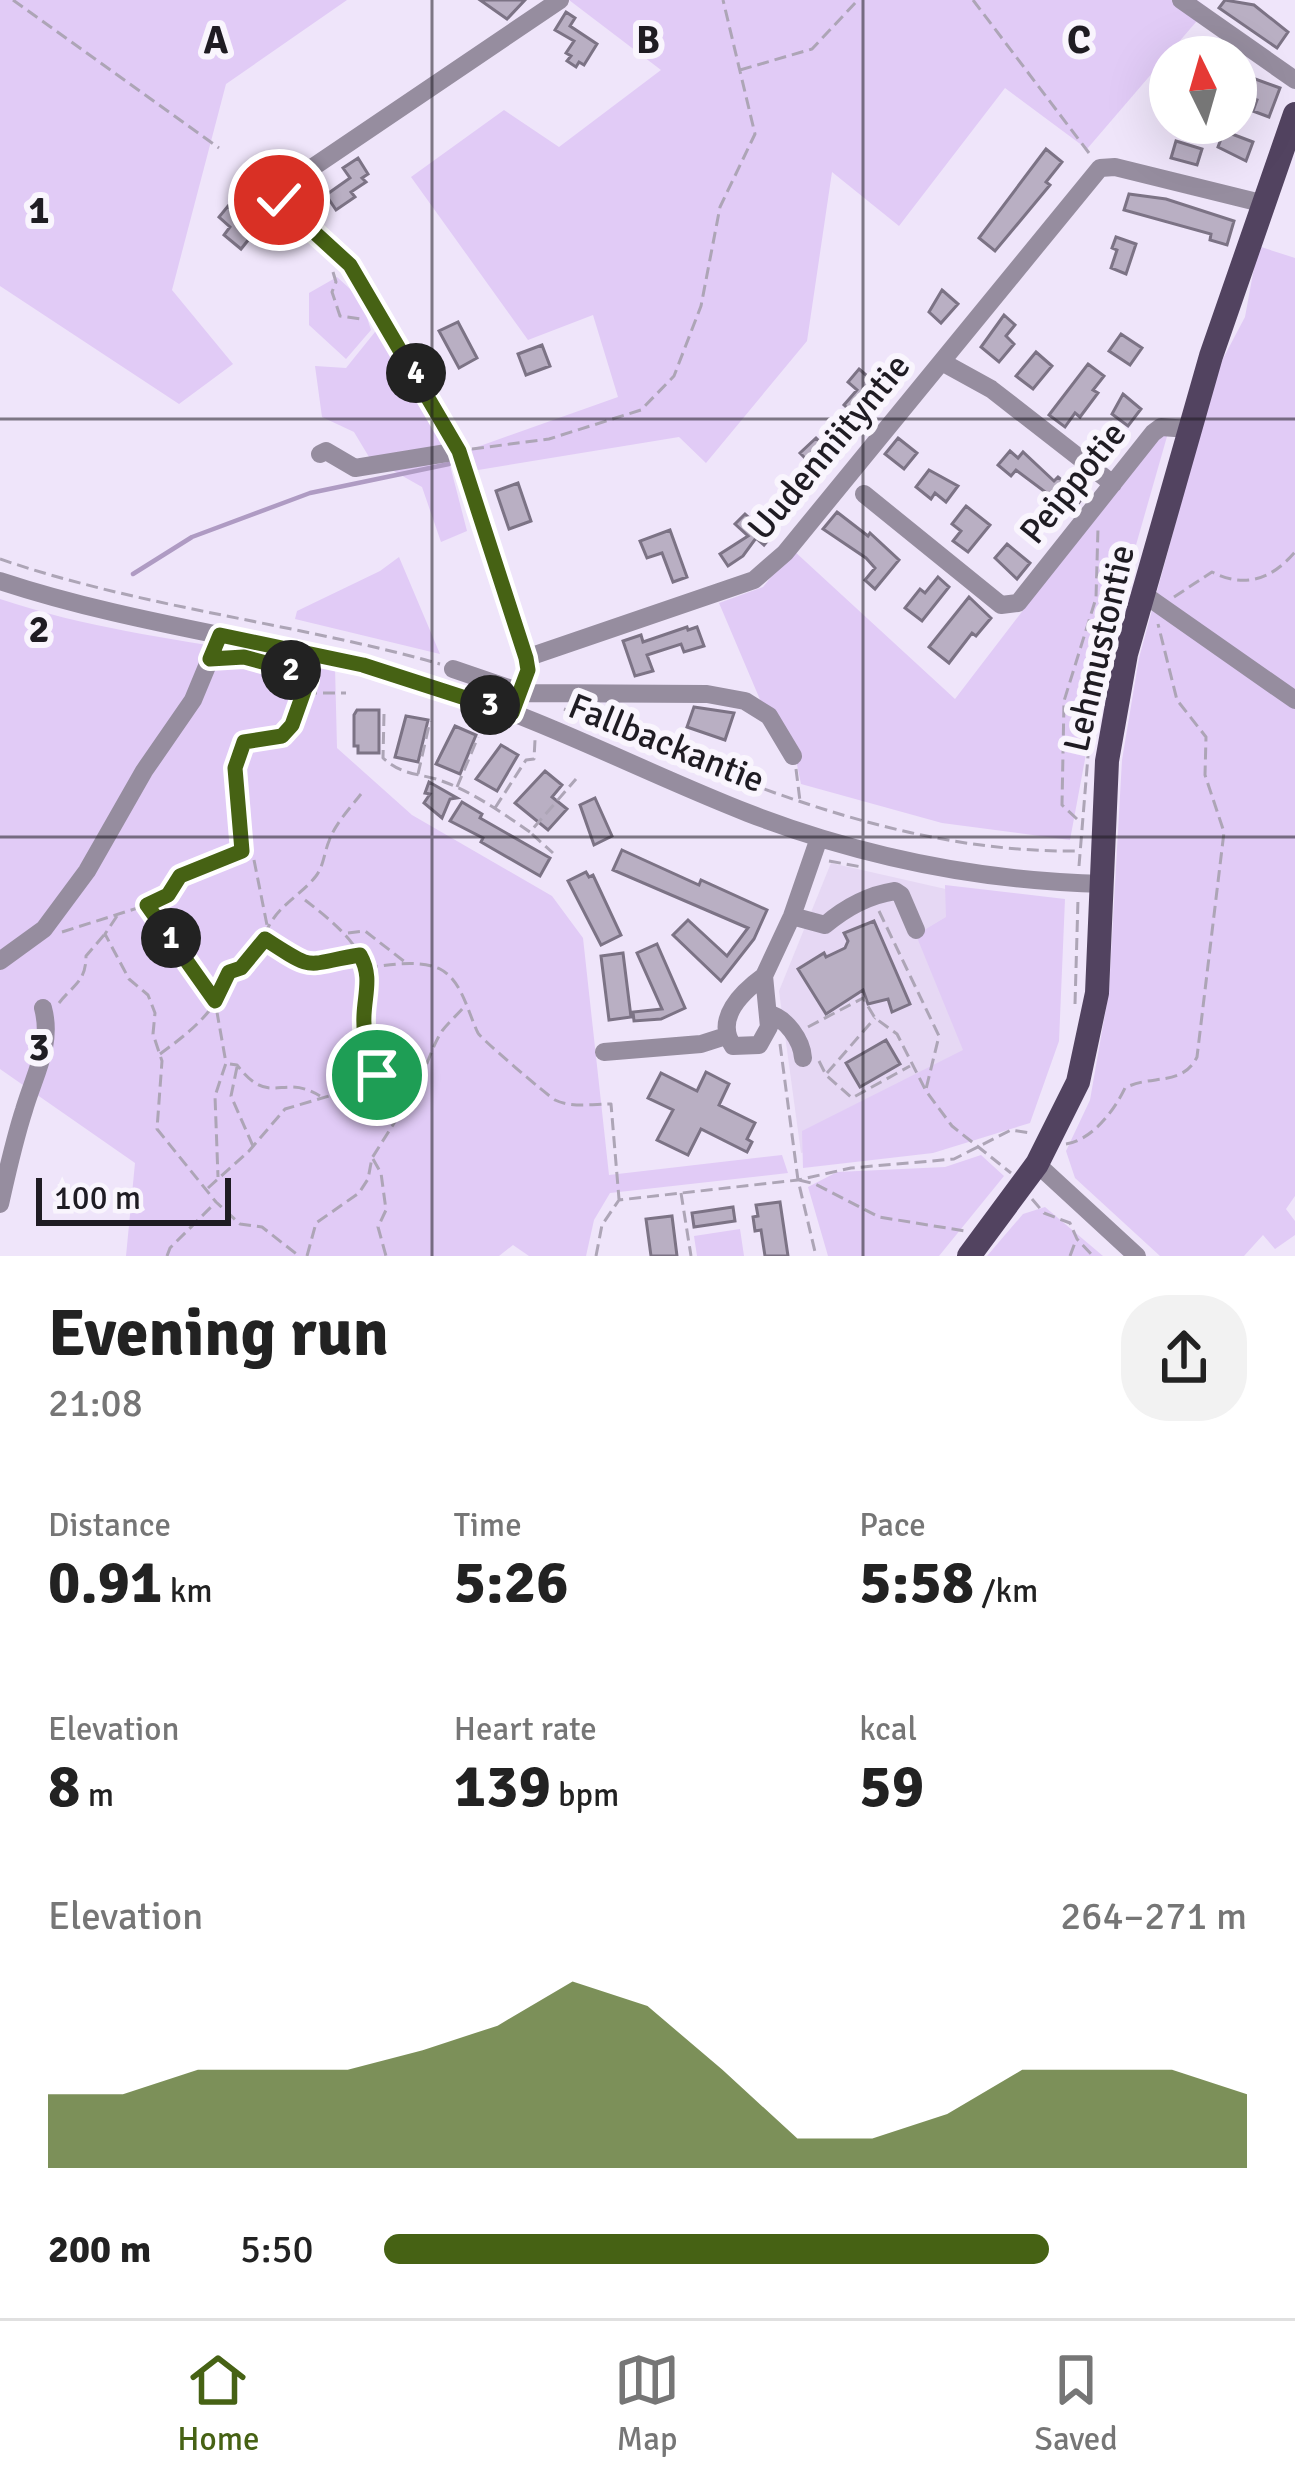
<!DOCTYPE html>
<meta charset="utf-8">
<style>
body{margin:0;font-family:Signika,sans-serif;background:#f2f2f2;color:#222;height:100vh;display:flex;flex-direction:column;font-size:45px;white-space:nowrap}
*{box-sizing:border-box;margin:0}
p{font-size:39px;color:#767676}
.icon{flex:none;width:66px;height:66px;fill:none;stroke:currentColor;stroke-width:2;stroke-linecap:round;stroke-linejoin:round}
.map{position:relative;height:1256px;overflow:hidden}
.side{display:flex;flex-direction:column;background:#fff;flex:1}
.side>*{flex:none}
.needle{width:78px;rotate:355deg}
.fabs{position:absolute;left:1149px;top:36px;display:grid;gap:24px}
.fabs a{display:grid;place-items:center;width:108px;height:108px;border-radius:50%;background:#fff;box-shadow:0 12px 48px #0002;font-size:60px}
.scale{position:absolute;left:36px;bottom:30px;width:195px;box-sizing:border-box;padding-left:12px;border:6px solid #1f1c23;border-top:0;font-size:33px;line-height:42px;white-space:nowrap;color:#1f1c23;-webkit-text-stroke:9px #f9f5fd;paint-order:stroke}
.pin{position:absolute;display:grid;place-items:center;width:102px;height:102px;color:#fff;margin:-51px;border:6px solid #fff;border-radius:50%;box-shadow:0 3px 12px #0007}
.km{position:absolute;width:60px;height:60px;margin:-30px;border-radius:50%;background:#222;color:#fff;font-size:33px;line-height:60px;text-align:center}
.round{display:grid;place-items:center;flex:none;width:126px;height:126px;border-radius:48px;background:#f2f2f2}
.overview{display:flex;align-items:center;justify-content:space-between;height:204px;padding:0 48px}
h1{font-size:66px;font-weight:700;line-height:90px}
.figures{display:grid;grid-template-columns:repeat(3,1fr);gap:18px;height:204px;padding:12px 48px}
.figures div{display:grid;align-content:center}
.figures b{font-size:60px;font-weight:700}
.figures small{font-size:33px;font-weight:400}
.figures p{font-size:33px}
.chart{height:336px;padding:24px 48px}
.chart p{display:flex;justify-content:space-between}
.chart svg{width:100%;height:216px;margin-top:12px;fill:#466214;opacity:.7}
ul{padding:0 48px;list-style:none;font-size:39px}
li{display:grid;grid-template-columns:192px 144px 1fr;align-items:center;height:90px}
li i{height:30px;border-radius:15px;background:#466214}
.dock{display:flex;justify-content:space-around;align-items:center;height:168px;border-top:3px solid #e0e0e0;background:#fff;font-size:33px;color:#767676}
.dock a{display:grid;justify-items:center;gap:6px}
.dock .selected{color:#466214}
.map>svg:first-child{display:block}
.built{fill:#e6d8f4}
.green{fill:#e1cbf6}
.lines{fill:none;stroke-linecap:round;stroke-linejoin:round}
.stream{stroke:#af9bc3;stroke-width:4.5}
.building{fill:#b9afc3;stroke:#7c7385;stroke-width:3}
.path{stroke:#ada5b6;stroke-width:3;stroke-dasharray:12 6;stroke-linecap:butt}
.minor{stroke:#968d9f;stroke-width:18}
.major{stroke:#524360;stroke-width:24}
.route-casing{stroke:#fff;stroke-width:24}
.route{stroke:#466214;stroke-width:15}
.grid{fill:none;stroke:#1f1c23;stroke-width:3;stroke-opacity:0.55}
.labels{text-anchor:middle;stroke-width:12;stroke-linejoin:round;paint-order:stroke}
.street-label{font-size:36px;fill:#1f1c23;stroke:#f9f5fd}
.grid-label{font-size:39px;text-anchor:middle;font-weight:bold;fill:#1f1c23;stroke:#f9f5fd;stroke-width:12;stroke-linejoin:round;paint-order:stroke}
</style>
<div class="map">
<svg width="1295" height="1256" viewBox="0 0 1295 1256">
<rect width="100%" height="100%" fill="#efe5fa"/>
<path class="built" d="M831,863L972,895L1013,1117L801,1153L779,991Z"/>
<path class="green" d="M0,0H347L226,84L172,290L233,364L179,404L0,286Z
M569,0H1197L1208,8L1087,149L1005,88L899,226L832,172L807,341L706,463L679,437L472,471L466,451L618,397L593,315L528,340L411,177L504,110L559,147L661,70Z
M1258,246L1295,258V1196L1286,1209L1295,1221V1235L1275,1249L1263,1235L1244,1256H1160L1075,1178L1066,1151L1090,1100L1109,991L1122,760L1139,658L1217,370L1245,317Z
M337,277L361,299L371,330L346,359L309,325V293Z
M379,327L445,446L467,531L441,542L422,487L369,457L354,432L322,417L315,366L346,368Z
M1159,433H1168L1104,657L1070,840L942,823L801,784L795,755L764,709L719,603L763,587L793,550L955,699Z
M399,557L440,654L295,619L297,611L380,571Z
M0,599C110,636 222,644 335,667L337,748L412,815L552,896L583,938L609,1175L782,1155L788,1173L610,1193L594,1220L586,1256H529L513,1245L499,1256H126L135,1163L0,1069Z
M945,885L1065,899L1059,1041L1030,1123L933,1153L803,1168L802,1131L963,1050L916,935L946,917Z
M981,1155L1004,1176L939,1256H828L808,1187L837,1172L945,1167Z
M1045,1207L1103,1256H987L1023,1214Z
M740,1229L744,1256H697L694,1236Z"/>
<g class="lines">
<path class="stream" d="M133,574L192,537L310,493L449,464"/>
</g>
<path class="building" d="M480,0H525L507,19Z
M1225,0L1254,5L1288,32L1277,48L1219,8Z
M566,12L575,18L570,26L597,44L584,65L579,62L576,67L567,61L571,56L566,53L574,41L555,30Z
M1236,72L1280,88L1269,117L1253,111L1257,100L1236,93Z
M1224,131L1253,142L1246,161L1218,147Z
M1176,141L1202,149L1197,165L1171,158Z
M1046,149L1062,162L1046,182L1050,185L995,251L979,238Z
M358,158L368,174L362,178L366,182L351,192L355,197L336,210L326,195L350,178L343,168Z
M1129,194L1166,199L1234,221L1227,245L1210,240L1211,234L1124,210Z
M228,206L257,229L241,249L224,235L230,227L219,217Z
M1116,237L1136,244L1126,274L1111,268L1117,250L1112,248Z
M942,290L958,304L941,323L929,312Z
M1004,315L1015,325L1006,336L1014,344L999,362L981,347Z
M458,322L477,358L459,368L439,331Z
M1121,334L1142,348L1130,365L1109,351Z
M542,345L550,366L526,375L518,354Z
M1036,352L1052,366L1033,389L1016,376Z
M1088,364L1104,376L1093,390L1098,393L1080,417L1075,413L1065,427L1049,415Z
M859,369L880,387L856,416L844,405L857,390L848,382Z
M1123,394L1141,409L1128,426L1112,414Z
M816,438L834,456L818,471L800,453Z
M898,438L917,453L904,469L885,454Z
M1010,451L1018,458L1023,452L1054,481L1058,477L1083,497L1072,512L1016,470L1011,476L998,465Z
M929,470L958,486L946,502L935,493L931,499L916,487Z
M518,483L531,521L509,529L496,491Z
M966,506L990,525L968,552L953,541L961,531L952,524Z
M837,512L868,536L870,533L899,560L875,589L865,580L875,568L866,558L823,529Z
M745,514L756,524L760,519L775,532L764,545L756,538L743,556L728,566L720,554L748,536L735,524Z
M670,530L687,577L673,582L662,553L647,558L640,541Z
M1007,544L1030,563L1017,579L995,558Z
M938,577L949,587L922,621L905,608L920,589L925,593Z
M969,597L991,618L976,636L972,633L949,663L929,647Z
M687,627L688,630L697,627L704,646L684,652L681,644L647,655L653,671L635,676L623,641L641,635L643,642Z
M694,707L734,713L725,740L687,727Z
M357,710H379V753H358V746H354V715Z
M406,716L428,720L418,762L395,757Z
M455,726L476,735L460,774L436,764Z
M501,745L518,755L497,791L476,779Z
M545,771L562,785L552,797L567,809L548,830L515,803Z
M429,782L457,798L450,799L442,818L424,803L430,794L425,793Z
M595,798L612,836L594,845L580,805Z
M462,802L482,814L480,818L550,858L540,876L481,842L483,838L450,821Z
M622,850L699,885L701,880L767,910L754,939L721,981L673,935L688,920L727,956L748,928L613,870Z
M586,872L589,877L593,875L621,935L601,945L568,881Z
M874,921L910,1004L892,1012L888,999L868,1004L863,990L826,1014L798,969L824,953L826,957L845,948L848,941L844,933Z
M657,944L685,1008L661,1019L634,1021L633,1012L662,1009L637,953Z
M623,953L631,1017L609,1020L601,956Z
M886,1040L900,1064L860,1087L846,1063Z
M706,1072L729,1084L719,1105L755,1123L747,1139L752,1142L747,1152L701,1129L688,1155L657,1140L673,1110L648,1098L661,1073L697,1091Z
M780,1202L788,1256H765L761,1230L755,1231L753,1217L758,1216L756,1205Z
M733,1207L735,1221L694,1227L692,1213Z
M672,1216L677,1256H651L646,1219Z"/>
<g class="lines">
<path class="path" d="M13,0L219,148
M973,0L1092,157
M740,70L812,49L858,0
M333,272L336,282L332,292L340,316L361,319
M472,449L549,439L641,410L674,376L701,306L720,207L755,134L723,0
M0,559C143,608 295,623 440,664
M1174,597L1212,572C1245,589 1272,579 1295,552
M305,693H346
M564,709C730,777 895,853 1077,851
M384,714L383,758C401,774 414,773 436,779C470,790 501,812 530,832L576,779
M796,769L800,801
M418,774L430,721
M457,787L478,737
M495,808L526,760L534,759L535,740
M1077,819L1062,805L1064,701L1096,598L1098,528
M532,834L553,853
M254,860L267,925
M829,861L862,867
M1079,866L1088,756
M305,900C333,922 372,951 368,991C365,1015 363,1034 368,1058
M147,907L215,1001L226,1063L215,1096L218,1177
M879,911L939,1036L926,1089
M117,916L105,934L129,979L148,995L155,1013L153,1034L162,1061L157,1129L216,1202L240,1224L262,1227L299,1256
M62,932L147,905L168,895L180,876L242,851L235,768L244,742L282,736L293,725L307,680L303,673L244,657L230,658
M348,933L365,931L405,962
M268,941C318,973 304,964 358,956
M366,968C388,965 418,959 440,969C462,980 468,1013 478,1033C480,1038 547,1095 555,1100C572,1108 593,1104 611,1104L619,1199
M59,1003C73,985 86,982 86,956L104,935
M1075,1004L1078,899
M808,1027L863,998L875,1018L897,1034L926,1091L952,1126L1011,1173
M780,1044L798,1180L816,1256
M160,1054C190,1032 219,1010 229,972C253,963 258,943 270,924C281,904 303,893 316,876C324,865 324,853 329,841C335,824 350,808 361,794
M819,1061L826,1075L852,1098L910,1066
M230,1064L237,1065C271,1109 281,1072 320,1096
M237,1067L231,1096L253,1146
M827,1073L875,1018
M405,1092C428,1076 428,1052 442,1031C448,1023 457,1015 463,1008
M1066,1144C1092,1140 1114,1111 1125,1088C1151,1074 1182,1087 1197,1057L1224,832L1205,775L1206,737L1177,700L1158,624
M373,1159L381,1173L386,1210L378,1227L386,1256
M799,1180L815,1184L879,1217L965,1231
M208,1188L249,1151L285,1109L370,1084L372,1065
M681,1193L691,1256
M1032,1199L1044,1213L1070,1223L1077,1239L1093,1256
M167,1256L170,1248L214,1204
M307,1256L316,1223L359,1193L368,1179L372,1158L396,1120L404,1093L393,1067L368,1057
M596,1256L602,1225L619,1200L798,1180L851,1168L954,1159L1011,1130L1031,1133
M1070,1256L1076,1240"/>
<path class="minor" d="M1181,0L1295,80
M942,362L991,389L1113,484
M320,454L326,451L355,468L459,451
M864,494L1001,605L1018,603L1153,433L1161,427L1189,429
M0,581C142,628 292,642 435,686C542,718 643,772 748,813C862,857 981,881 1104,884
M1145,595L1295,700
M526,658L459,451L427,392L350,265L279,200L291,182L560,0
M453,669L523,693L707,694L745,701L769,716L793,756
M512,713C521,695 529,679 526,658L754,580L785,553L1100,168L1115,167L1261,203
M792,916L825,925C845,908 869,895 895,891L901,895L916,930
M0,961L44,929L87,871L144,771L193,700L220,635
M764,976L769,1027L759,1045L733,1046C714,1019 742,992 764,976Z
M764,976L792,916L819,838
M768,1014C786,1017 802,1041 803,1058
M604,1052L701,1044L726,1036
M1037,1164L1137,1256
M0,1204C7,1173 14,1141 24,1110C34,1075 53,1045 43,1008"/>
<path class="major" d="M969,1256L1037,1164L1078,1082L1097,993L1107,761L1126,654L1211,356L1295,114"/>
</g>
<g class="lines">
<defs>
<path id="route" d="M279,200L350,265L459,451L526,658L528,670L512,713L363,665L220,635L210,659L244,657L303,673L308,680L292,725L282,736L244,742L235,768L242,851L180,876L168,895L147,905L215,1001L229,972L241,968L265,939C317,973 303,964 360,955C372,976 365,993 364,1015C363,1037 367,1056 377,1075"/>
</defs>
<use href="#route" class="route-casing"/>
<use href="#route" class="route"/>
</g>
<path class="grid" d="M432,0V1256M863,0V1256M0,419H1295M0,837H1295"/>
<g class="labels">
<g class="street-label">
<text transform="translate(828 446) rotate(-50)" y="13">Uudenniityntie</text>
<text transform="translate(1072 482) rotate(-51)" y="13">Peippotie</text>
<text transform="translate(1098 648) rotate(-77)" y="13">Lehmustontie</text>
<text transform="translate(667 742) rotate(22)" y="13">Fallbackantie</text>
</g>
</g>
<g class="grid-label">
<text x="216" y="53">A</text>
<text x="648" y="53">B</text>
<text x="1079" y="53">C</text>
<text x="39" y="223">1</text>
<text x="39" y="642">2</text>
<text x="39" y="1060">3</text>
</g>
</svg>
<div class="fabs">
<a><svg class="needle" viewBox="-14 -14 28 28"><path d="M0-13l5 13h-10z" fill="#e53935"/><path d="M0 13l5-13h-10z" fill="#767676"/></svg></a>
</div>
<div class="scale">100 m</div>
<div class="pin" style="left:377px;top:1075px;background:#1e9e55"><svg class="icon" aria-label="arrive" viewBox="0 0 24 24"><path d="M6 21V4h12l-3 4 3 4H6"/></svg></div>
<div class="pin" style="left:279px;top:200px;background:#d93025"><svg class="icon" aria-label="check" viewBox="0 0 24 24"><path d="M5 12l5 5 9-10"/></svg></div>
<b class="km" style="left:171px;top:938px">1</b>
<b class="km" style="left:291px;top:670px">2</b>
<b class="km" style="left:490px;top:705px">3</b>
<b class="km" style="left:416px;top:373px">4</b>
</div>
<section class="side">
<div class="overview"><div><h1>Evening run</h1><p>21:08</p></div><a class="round"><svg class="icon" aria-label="share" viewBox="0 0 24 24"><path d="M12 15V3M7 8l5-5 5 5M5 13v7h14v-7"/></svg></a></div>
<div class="figures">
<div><p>Distance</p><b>0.91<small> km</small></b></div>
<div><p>Time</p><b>5:26</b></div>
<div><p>Pace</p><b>5:58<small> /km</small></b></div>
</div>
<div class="figures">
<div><p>Elevation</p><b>8<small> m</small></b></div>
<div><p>Heart rate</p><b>139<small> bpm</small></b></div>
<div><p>kcal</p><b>59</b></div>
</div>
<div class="chart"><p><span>Elevation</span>264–271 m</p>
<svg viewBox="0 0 160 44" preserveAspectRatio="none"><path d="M0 44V29L10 29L20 24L30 24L40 24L50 20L60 15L70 6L80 11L90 24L100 38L110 38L120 33L130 24L140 24L150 24L160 29V44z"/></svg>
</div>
<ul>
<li><b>200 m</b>5:50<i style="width:77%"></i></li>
</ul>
</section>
<nav class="dock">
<a class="selected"><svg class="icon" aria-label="home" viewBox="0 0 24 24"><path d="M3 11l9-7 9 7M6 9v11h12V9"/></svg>Home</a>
<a><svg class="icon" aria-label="map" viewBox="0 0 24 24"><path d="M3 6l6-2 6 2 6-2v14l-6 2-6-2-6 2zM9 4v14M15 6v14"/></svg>Map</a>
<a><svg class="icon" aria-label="saved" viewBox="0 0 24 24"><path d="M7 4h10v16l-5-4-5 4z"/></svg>Saved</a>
</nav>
